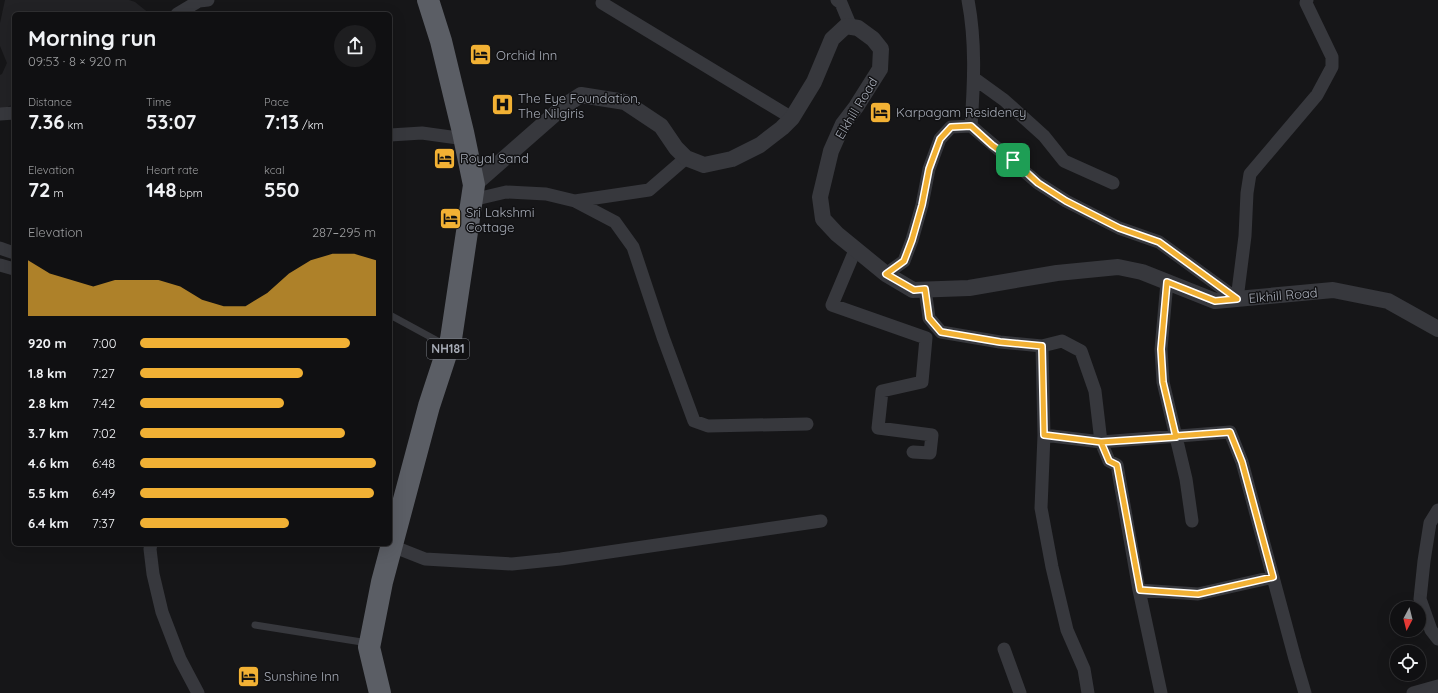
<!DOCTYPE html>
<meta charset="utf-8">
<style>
body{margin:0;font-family:Quicksand,sans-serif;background:#1e1e20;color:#f1f3f6;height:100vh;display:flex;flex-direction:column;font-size:15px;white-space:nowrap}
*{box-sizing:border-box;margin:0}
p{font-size:13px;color:#9c9d9f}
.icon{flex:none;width:22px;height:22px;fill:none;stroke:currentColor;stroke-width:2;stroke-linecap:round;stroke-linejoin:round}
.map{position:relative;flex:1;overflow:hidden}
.drawer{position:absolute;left:12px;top:12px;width:380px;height:534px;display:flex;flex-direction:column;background:#101012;border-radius:6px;box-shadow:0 4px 16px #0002,0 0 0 1px #303032}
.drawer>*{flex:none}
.needle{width:26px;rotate:187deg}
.tools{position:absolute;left:1390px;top:601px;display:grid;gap:8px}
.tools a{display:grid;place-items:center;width:36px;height:36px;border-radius:50%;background:#101012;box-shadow:0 4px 16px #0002,0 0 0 1px #303032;font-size:20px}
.pin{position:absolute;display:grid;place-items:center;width:34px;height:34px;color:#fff;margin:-17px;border-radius:8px;box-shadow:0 2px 6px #0006}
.round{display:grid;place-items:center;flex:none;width:42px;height:42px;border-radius:21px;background:#1e1e20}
.head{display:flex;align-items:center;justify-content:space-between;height:68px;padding:0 16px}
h1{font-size:22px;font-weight:700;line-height:30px}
.metrics{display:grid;grid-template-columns:repeat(3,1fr);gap:6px;height:68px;padding:4px 16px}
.metrics div{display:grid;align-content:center}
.metrics b{font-size:20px;font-weight:700}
.metrics small{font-size:11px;font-weight:400}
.metrics p{font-size:11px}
.chart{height:112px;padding:8px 16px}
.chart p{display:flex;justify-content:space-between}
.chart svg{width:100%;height:72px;margin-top:4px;fill:#f2b134;opacity:.7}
ul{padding:0 16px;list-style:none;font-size:13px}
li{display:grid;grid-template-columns:64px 48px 1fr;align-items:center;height:30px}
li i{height:10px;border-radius:5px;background:#f2b134}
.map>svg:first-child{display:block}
.built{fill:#222225}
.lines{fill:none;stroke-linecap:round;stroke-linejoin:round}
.service{stroke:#37383d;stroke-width:7}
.minor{stroke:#37383d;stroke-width:13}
.tertiary{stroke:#37383d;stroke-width:16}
.trunk{stroke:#5b5e65;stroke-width:22}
.route-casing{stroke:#fff;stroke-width:8}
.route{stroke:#f2b134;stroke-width:5}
.labels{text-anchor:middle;stroke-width:3;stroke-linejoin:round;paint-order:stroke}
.shield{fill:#111113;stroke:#7b7e86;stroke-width:1}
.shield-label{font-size:12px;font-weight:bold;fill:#a8adb8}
.poi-label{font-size:13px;fill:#a8adb8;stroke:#111113;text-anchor:start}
.street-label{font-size:13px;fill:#a8adb8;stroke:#111113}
</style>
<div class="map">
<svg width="1438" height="693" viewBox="0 0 1438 693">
<rect width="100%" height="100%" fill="#161618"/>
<path class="built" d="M5,0H129L135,2L150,14H14V105L9,106L0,113V75L2,74L7,63L0,46V23Z"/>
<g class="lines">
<path class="service" d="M390,315L447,346
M255,625L368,643"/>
<path class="minor" d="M837,0L841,3L851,27
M968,0C976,42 974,83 971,126
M602,3L792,118
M177,14L199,1L208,0
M975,79L1004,100L1044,136L1064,161L1113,183
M0,114L14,113
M390,135L422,133L465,139
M472,200L506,192L546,194L575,201L615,222L633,247L663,337L694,421L708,426L807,424
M575,201L649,190L686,158
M0,248L14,253
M856,248L832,305L926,338L922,382L882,391L878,428L932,435L930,453L913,452
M0,265L14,269
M886,274L904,261L912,240L922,205L929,169L940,139L951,127L971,126L1038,183L1066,201L1119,228L1159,242L1237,299L1245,236L1247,193L1250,174L1317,95L1332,67V57L1306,3L1307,0
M1167,282L1161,349L1163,382L1186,479L1192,521
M925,289L929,318L941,332L1000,342L1042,346L1044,435L1041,508L1052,567L1067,630L1084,669L1088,693
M1042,346L1062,341L1081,351L1095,391L1101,442L1109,461L1117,465L1139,590L1161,693
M1044,435L1101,442L1230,432L1242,462L1295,659L1305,693
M1438,510L1430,523L1424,561L1420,599L1431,630L1438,639
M151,544L150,549L153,574L162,612L180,659L198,693
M392,546L425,559L512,564L561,559L821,521
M1139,590L1198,594L1273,577
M1004,649L1020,693
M1413,693L1438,686"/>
<path class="tertiary" d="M474,185L564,106L581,95L625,102L661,126L676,148L686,158L704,165L732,159L760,145L782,128L792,118L814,82L832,39L846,26L858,28L873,39L881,49L880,69L856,107L843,124L831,151L820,197L823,219L837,234L886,274L913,290L969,288L1057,273L1118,267L1142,272L1215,301L1333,290L1388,301L1438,329"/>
<path class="trunk" d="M380,693L369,647L370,643L382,582L429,406L451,339L474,185L463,132L441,41L428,0"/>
</g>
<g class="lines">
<defs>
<path id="route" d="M1013,160L992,145L971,126L951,127L940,139L929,169L922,205L912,240L904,261L886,274L914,290L925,289L929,318L941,332L1000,342L1042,346L1044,435L1101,442L1176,437V436L1230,432L1242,462L1273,577L1198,594L1140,590L1117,465L1109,461L1101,442L1176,437L1163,382L1161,349L1167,282L1215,301L1237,299L1159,242L1119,228L1066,201L1038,183L1013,160"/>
</defs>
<use href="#route" class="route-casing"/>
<use href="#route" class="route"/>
</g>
<defs>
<symbol id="hotel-square" viewBox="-11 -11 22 22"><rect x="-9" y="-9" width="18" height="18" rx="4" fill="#f2b134" stroke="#111113"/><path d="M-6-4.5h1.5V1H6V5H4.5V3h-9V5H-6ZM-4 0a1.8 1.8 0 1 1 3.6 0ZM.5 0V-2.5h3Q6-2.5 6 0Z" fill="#111"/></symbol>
<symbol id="hospital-square" viewBox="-11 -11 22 22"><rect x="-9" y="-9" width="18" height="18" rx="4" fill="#f2b134" stroke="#111113"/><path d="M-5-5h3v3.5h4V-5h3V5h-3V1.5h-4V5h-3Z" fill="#111"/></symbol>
</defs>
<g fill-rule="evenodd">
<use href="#hotel-square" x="468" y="42" width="25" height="25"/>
<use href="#hospital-square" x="490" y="92" width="25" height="25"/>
<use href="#hotel-square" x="868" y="100" width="25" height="25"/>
<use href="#hotel-square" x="432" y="146" width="25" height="25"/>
<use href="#hotel-square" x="438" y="206" width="25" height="25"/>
<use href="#hotel-square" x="236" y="664" width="25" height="25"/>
</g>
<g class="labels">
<rect class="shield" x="427" y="339" width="42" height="20" rx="3"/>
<g class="shield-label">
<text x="448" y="353">NH181</text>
</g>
<g class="poi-label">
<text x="496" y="60">Orchid Inn</text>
<text x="518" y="103">The Eye Foundation,<tspan x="518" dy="15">The Nilgiris</tspan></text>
<text x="896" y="117">Karpagam Residency</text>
<text x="460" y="163">Royal Sand</text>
<text x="466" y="217">Sri Lakshmi<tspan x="466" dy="15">Cottage</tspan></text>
<text x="264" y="681">Sunshine Inn</text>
</g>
<g class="street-label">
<text transform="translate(856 108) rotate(-59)" y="5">Elkhill Road</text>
<text transform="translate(1283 295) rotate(-5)" y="5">Elkhill Road</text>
</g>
</g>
</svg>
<div class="tools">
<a><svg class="needle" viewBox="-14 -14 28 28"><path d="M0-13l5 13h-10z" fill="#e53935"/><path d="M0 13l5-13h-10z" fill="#9c9d9f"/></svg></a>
<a><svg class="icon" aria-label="locate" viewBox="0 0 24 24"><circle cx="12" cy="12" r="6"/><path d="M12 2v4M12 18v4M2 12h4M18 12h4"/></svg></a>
</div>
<div class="pin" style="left:1013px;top:160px;background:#1e9e55"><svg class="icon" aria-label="arrive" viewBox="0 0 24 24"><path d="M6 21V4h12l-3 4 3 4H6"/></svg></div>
<section class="drawer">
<div class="head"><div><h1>Morning run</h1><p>09:53 · 8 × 920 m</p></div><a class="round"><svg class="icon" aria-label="share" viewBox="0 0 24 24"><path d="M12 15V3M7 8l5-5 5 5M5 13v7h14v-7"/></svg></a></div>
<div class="metrics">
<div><p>Distance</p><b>7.36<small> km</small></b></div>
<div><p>Time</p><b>53:07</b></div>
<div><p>Pace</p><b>7:13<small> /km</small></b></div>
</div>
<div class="metrics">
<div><p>Elevation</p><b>72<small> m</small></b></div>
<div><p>Heart rate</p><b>148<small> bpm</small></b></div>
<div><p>kcal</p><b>550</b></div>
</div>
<div class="chart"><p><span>Elevation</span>287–295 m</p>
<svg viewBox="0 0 160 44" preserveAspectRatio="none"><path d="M0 44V10L10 18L20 22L30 26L40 22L50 22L60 22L70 26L80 34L90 38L100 38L110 30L120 18L130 10L140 6L150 6L160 10V44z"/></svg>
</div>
<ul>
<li><b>920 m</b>7:00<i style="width:89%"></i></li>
<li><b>1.8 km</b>7:27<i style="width:69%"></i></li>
<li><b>2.8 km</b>7:42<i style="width:61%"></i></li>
<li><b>3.7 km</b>7:02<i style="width:87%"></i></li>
<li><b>4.6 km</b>6:48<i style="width:100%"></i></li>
<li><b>5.5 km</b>6:49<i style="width:99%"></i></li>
<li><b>6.4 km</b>7:37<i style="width:63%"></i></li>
</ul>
</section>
</div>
